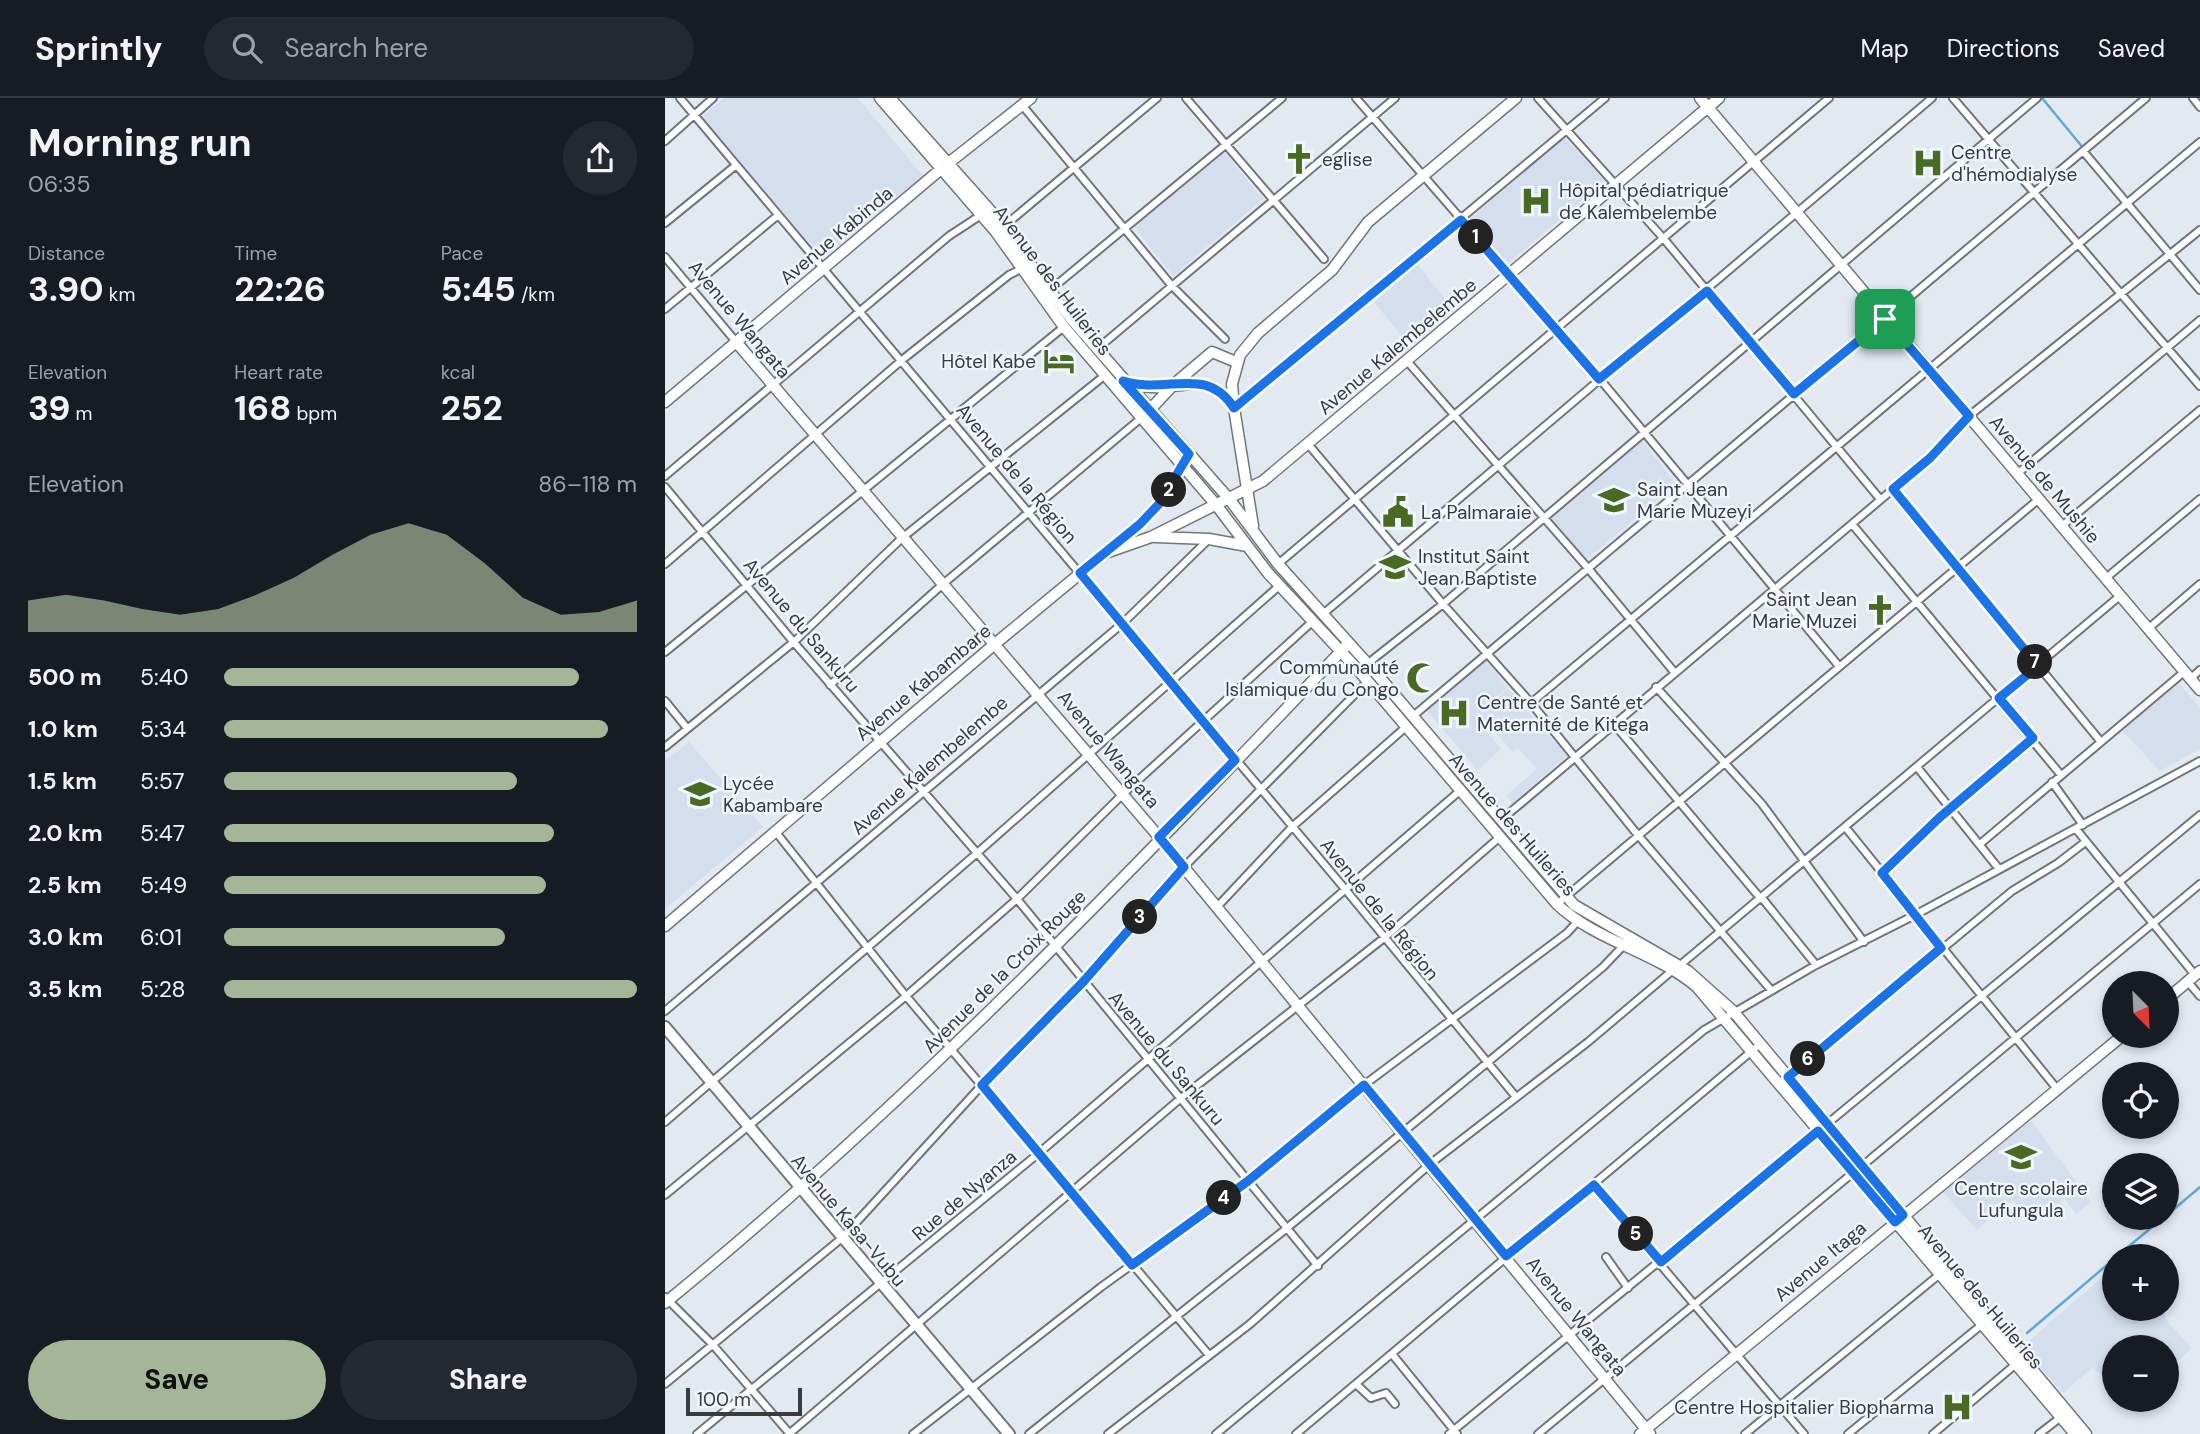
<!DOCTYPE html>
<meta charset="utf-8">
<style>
body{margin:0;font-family:"DM Sans",sans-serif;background:#242831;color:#f1f3f6;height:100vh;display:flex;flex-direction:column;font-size:26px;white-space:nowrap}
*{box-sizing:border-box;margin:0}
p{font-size:23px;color:#9ea1a6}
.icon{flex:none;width:38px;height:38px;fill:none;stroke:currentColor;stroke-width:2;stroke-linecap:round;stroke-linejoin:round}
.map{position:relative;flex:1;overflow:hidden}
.drawer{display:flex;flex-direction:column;background:#171b24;width:665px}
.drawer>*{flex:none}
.needle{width:46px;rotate:156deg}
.buttons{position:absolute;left:1437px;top:873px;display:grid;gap:14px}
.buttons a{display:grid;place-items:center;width:77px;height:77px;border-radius:50%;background:#171b24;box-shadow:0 4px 10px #0003;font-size:35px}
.scale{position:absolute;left:21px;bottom:18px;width:116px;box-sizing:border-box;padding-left:7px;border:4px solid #393b3f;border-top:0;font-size:19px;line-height:24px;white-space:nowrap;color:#393b3f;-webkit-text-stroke:5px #f0f6fe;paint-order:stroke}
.pin{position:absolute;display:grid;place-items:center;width:60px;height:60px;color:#fff;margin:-30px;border-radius:14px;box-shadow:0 4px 10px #0006}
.km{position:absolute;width:35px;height:35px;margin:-18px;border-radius:50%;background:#222;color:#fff;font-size:19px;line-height:35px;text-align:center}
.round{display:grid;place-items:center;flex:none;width:74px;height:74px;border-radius:37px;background:#242831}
.headline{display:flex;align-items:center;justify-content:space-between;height:119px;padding:0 28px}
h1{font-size:38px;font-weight:700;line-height:52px}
.metrics{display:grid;grid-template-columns:repeat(3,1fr);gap:10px;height:119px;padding:7px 28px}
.metrics div{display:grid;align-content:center}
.metrics b{font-size:35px;font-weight:700}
.metrics small{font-size:19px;font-weight:400}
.metrics p{font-size:19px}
.chart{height:196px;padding:14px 28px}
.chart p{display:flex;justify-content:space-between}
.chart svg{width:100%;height:126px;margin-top:7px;fill:#a5b597;opacity:.7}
.primary-button{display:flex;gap:14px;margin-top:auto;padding:14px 28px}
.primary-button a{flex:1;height:80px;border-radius:42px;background:#a5b597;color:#111;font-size:28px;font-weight:700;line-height:80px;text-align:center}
.primary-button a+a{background:#242831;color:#f1f3f6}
ul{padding:0 28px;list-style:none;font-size:23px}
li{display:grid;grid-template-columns:112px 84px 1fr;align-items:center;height:52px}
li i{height:18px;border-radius:9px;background:#a5b597}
header{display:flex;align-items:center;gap:42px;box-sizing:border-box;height:98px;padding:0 35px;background:#171b24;border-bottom:2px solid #363941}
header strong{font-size:33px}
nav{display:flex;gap:38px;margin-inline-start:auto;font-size:24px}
.search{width:490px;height:63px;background:#242831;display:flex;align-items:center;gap:18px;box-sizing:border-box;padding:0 24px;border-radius:38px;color:#9ea1a6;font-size:26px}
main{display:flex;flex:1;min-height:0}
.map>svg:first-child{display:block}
.built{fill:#d4deec}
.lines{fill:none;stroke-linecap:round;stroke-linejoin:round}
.stream{stroke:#5fa9d8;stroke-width:2.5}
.street-casing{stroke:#71767d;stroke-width:10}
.secondary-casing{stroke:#71767d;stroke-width:13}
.primary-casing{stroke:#71767d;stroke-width:14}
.street{stroke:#fff;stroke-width:6}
.secondary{stroke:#fff;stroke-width:10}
.primary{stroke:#fff;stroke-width:10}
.route-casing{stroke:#fff;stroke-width:14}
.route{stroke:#1a73e8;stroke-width:9}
.labels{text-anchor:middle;stroke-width:5;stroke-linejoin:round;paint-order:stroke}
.poi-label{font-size:19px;fill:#393b3f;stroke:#f0f6fe;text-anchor:start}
.street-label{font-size:19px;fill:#393b3f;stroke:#f0f6fe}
</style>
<header>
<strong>Sprintly</strong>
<div class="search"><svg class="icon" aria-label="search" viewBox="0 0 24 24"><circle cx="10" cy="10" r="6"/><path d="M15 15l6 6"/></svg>Search here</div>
<nav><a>Map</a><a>Directions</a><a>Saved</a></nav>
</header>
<main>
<section class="drawer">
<div class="headline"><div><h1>Morning run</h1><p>06:35</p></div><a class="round"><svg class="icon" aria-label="share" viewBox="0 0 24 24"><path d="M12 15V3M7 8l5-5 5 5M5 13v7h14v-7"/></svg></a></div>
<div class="metrics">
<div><p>Distance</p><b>3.90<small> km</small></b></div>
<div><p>Time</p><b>22:26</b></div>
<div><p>Pace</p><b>5:45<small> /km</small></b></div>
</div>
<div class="metrics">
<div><p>Elevation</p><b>39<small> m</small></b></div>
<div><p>Heart rate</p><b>168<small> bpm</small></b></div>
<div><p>kcal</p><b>252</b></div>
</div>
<div class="chart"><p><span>Elevation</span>86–118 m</p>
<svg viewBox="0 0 160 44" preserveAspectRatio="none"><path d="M0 44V33L10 31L20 33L30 36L40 38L50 36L60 31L70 25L80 17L90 10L100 6L110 10L120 20L130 32L140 38L150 37L160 33V44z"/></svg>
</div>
<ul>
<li><b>500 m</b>5:40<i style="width:86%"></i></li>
<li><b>1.0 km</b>5:34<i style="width:93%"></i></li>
<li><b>1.5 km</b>5:57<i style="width:71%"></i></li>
<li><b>2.0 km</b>5:47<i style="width:80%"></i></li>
<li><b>2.5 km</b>5:49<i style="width:78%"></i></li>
<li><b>3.0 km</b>6:01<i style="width:68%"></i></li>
<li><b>3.5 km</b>5:28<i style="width:100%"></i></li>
</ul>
<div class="primary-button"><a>Save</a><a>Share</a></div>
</section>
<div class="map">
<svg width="1535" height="1336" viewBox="0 0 1535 1336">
<rect width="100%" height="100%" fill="#e3e9f1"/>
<path class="built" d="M59,0H193L258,78L158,161L37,19Z
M899,39L940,83L841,167L803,123Z
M559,54L598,101L508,178L469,128Z
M752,166L789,212L745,248L709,204Z
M977,343L1011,386L921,462L885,418Z
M820,563L843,589L810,619L836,651L813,672L761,612Z
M1513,583L1535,611V651L1495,673L1456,631Z
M843,591L902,658L847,705L841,698L872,671L853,650L848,654L814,616Z
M24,644L98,729L0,811V663Z
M1367,1024L1426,1104L1411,1116L1399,1100L1369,1125L1347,1102L1312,1132L1277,1093L1360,1025Z
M1449,1169V1211H1502V1183L1514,1188L1512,1199L1501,1213L1500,1221L1527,1250L1502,1273V1250H1449V1289L1428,1269L1398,1295L1357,1249Z"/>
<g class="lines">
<path class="stream" d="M1377,0L1419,51
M1502,1117L1535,1089
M1452,1158L1498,1120
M1362,1235L1449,1161"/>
<defs>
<path id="street" d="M15,0L680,791L851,999
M521,0L659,161
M691,0L934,280L1173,567
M873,0L999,141L1215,401
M1288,0L1535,288
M1528,0L1535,9
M357,7L507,188L560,241
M0,43L48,0
M1418,53L1535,192
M0,125L70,68
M338,129L492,0
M0,159L72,245
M384,193L617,0
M0,211L112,118
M432,251L730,0
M742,263L922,469L1010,575
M569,310L940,0
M643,346L778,506L866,605L972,736L1106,892
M1352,376L1535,222
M0,378L284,138L316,117
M0,389L126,541L352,801L653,1168
M1228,391L1436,644
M1187,426L1396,677
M1397,428L1535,312
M0,466L237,262L344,177L358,170
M613,466L1164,0
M1441,480L1535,401
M658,516L1267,0
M1484,530L1535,486
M0,554L400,228
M702,566L778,506L1372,0
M1525,581L1535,572
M165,587L278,486L475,321
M991,589L1097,706L1199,844
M0,603L22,630
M866,605L1535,44
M747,619L1481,0
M949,626L1096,801
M0,649L130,543L237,440L439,278
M1252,669L1334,771
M1387,684L1418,727
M836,722L1265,360L1304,318L1535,132
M1181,730L1392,991
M1411,731L1530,877
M110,733L241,898L544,1257
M1315,746L1519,574
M1218,775L1274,720L1368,640
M1097,800L1151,867
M892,806L1374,401
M552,809L627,729L742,628
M1014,868L1456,497
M1523,884L1535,898
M0,913L458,525L544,441
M1123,979L1347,793L1393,765L1419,745
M0,1024L311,756L614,488
M1162,1026L1535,717
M1197,1068L1535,786
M928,1087L1139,1336
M0,1097L241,898L352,801L458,696L648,523
M941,1159L963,1190
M0,1199L48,1247L125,1336
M727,1256L792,1336
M0,1286L177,1140L317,987L418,884L519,769L703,583
M691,1286L706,1300L721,1295L730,1306
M32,1336L374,1055L797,691
M124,1336L516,1000L719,840L836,738
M248,1336L436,1189L583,1083L699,987L902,835L913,823
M364,1336L622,1130L938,869L958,848
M443,1336L585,1226L765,1066L923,944L1008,872
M551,1336L1039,932L1151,867L1250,817L1535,663
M631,1336L1094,947
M784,1336L1153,1033
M873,1336L1189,1074
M1080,1336L1275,1176
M1183,1336L1320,1224
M1268,1336L1351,1266
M1374,1336L1396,1319"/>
<path id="secondary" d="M215,0L331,134L399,229L552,408L603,475L694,573L892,806C932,844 990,853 1032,889L1410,1336
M225,0L324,111L407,222L565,402L613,466L710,574L909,807L1023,873L1068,913L1421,1336
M1035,0L1535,592
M72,245L494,739L985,1336
M458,283C471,287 482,290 496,289C528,287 547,277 569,310
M0,304L276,71L366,0
M480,317L508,287L547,254L571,264
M588,428L569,310L567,286L575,257L593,235L667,172L703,124L851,0
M490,439L544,441L582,448
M440,455L486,439L598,383L1054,0
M0,828L331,545L475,426L494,406L518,366
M1502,901L1535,873
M0,1205C245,1005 463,777 681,548
M975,1336L1457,938"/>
<path id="primary" d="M0,929L344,1336"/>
</defs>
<use href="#street" class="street-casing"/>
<use href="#secondary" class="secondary-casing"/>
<use href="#primary" class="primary-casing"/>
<use href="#street" class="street"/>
<use href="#secondary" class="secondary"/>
<use href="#primary" class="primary"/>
</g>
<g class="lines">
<defs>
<path id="route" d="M796,122L934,281L1042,193L1129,296L1220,221L1304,318L1265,360L1228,391L1373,568L1334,600L1368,640L1274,720L1217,775L1276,850L1123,979L1238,1117L1230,1124L1153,1033L996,1164L929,1087L841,1158L699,987L583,1083L467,1167L317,987L418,884L519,769L494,739L570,662L415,475L475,426L494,406L524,356L458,283C502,297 541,266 569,310Z"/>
</defs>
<use href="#route" class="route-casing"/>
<use href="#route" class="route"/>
</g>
<defs>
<symbol id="church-bare" viewBox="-9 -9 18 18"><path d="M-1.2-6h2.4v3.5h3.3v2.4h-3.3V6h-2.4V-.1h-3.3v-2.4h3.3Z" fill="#486a22" stroke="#f0f6fe" stroke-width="2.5" paint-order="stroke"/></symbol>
<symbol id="hospital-bare" viewBox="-9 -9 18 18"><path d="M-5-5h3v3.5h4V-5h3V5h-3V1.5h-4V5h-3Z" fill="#486a22" stroke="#f0f6fe" stroke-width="2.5" paint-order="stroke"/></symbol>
<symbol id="hotel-bare" viewBox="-9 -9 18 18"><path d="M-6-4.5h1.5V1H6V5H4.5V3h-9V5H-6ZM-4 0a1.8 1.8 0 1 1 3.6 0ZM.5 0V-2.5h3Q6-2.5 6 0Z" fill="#486a22" stroke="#f0f6fe" stroke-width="2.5" paint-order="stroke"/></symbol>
<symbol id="school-bare" viewBox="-9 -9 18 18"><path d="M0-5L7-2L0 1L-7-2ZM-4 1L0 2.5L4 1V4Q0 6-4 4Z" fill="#486a22" stroke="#f0f6fe" stroke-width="2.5" paint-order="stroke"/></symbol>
<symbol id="civic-bare" viewBox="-9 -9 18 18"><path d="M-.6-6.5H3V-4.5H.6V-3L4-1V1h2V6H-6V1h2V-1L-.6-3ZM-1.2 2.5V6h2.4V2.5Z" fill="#486a22" stroke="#f0f6fe" stroke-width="2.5" paint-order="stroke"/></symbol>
<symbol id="mosque-bare" viewBox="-9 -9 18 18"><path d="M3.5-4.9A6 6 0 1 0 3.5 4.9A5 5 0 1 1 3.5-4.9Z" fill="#486a22" stroke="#f0f6fe" stroke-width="2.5" paint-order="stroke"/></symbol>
</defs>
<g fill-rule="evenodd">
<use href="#church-bare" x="612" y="39" width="44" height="44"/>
<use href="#hospital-bare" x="1241" y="43" width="44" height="44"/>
<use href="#hospital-bare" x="849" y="81" width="44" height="44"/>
<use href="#hotel-bare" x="372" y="241" width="44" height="44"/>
<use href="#school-bare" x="927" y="380" width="44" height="44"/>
<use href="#civic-bare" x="711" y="392" width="44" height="44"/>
<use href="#school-bare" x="708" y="447" width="44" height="44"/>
<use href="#church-bare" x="1193" y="490" width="44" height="44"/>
<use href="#mosque-bare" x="735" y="558" width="44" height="44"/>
<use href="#hospital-bare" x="767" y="593" width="44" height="44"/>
<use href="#school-bare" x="13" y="674" width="44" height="44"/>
<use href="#school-bare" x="1334" y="1037" width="44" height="44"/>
<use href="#hospital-bare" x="1270" y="1287" width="44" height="44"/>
</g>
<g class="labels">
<g class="poi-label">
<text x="1286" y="61">Centre<tspan x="1286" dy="22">d'hémodialyse</tspan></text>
<text x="657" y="68">eglise</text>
<text x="894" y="99">Hôpital pédiatrique<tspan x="894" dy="22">de Kalembelembe</tspan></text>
<text x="371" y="270" text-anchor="end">Hôtel Kabe</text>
<text x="972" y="398">Saint Jean<tspan x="972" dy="22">Marie Muzeyi</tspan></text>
<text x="756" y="421">La Palmaraie</text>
<text x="753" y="465">Institut Saint<tspan x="753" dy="22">Jean Baptiste</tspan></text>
<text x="1192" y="508" text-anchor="end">Saint Jean<tspan x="1192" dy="22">Marie Muzei</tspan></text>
<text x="734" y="576" text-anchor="end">Communauté<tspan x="734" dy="22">Islamique du Congo</tspan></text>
<text x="812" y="611">Centre de Santé et<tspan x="812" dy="22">Maternité de Kitega</tspan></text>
<text x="58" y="692">Lycée<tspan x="58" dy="22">Kabambare</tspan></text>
<text x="1356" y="1097" text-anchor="middle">Centre scolaire<tspan x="1356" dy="22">Lufungula</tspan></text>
<text x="1269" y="1316" text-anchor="end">Centre Hospitalier Biopharma</text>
</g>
<g class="street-label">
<text transform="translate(171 137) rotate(-40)" y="7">Avenue Kabinda</text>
<text transform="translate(388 182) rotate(53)" y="7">Avenue des Huileries</text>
<text transform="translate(75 221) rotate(50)" y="7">Avenue Wangata</text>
<text transform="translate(732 248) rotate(-40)" y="7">Avenue Kalembelembe</text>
<text transform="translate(352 375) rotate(50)" y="7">Avenue de la Région</text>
<text transform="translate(1380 381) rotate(50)" y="7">Avenue de Mushie</text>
<text transform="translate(137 527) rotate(50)" y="7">Avenue du Sankuru</text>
<text transform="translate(258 584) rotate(-40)" y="7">Avenue Kabambare</text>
<text transform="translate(444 651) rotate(50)" y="7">Avenue Wangata</text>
<text transform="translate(264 667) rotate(-41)" y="7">Avenue Kalembelembe</text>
<text transform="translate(848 726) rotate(49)" y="7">Avenue des Huileries</text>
<text transform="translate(715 811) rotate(51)" y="7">Avenue de la Région</text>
<text transform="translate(339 873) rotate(-45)" y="7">Avenue de la Croix Rouge</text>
<text transform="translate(502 960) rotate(50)" y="7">Avenue du Sankuru</text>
<text transform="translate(299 1097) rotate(-40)" y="7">Rue de Nyanza</text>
<text transform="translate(184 1122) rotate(50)" y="7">Avenue Kasa-Vubu</text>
<text transform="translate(1155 1163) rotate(-40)" y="7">Avenue Itaga</text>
<text transform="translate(1316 1198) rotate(50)" y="7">Avenue des Huileries</text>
<text transform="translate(912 1218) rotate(51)" y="7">Avenue Wangata</text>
</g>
</g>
</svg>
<div class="buttons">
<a><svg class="needle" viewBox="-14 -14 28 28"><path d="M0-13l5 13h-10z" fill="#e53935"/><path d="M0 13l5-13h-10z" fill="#9ea1a6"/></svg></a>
<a><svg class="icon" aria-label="locate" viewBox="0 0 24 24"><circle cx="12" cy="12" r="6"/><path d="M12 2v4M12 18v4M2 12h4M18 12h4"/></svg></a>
<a><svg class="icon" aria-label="layers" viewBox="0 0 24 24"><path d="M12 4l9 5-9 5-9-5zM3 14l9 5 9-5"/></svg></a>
<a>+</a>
<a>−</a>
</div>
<div class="scale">100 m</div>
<div class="pin" style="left:1220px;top:221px;background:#1e9e55"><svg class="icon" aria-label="arrive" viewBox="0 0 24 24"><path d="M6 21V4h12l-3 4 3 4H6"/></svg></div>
<b class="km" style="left:811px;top:139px">1</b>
<b class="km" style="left:504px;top:392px">2</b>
<b class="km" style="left:475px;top:819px">3</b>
<b class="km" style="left:559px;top:1100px">4</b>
<b class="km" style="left:971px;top:1136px">5</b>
<b class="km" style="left:1143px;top:961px">6</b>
<b class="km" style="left:1370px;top:564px">7</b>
</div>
</main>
